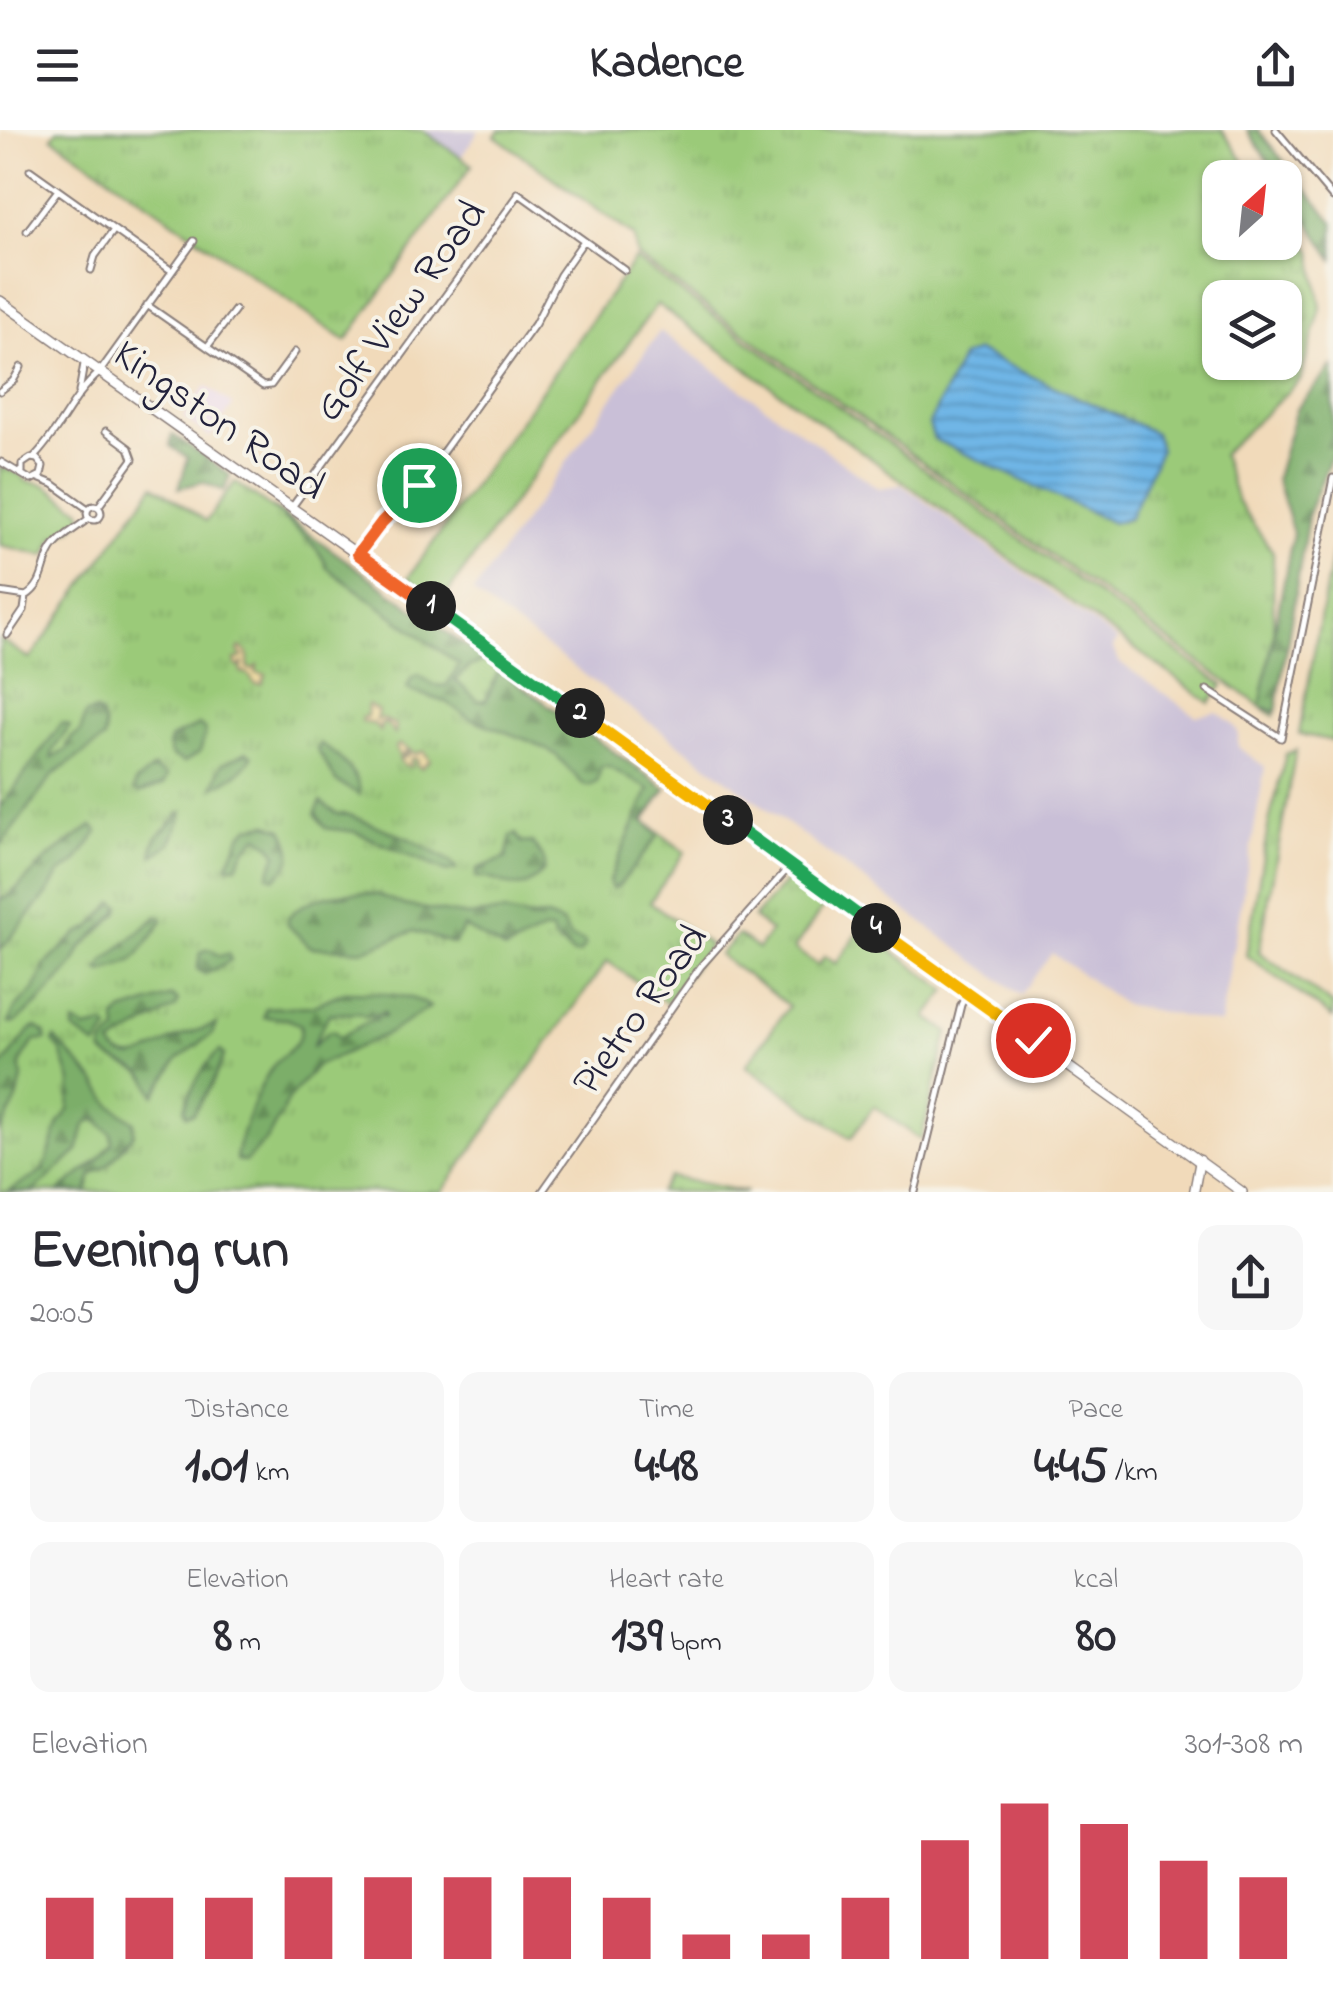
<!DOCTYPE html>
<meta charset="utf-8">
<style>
body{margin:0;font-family:"Indie Flower",sans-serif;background:#f7f7f7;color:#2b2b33;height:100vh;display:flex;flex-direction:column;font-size:38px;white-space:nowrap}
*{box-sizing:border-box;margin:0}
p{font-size:32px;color:#7c7c81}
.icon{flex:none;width:55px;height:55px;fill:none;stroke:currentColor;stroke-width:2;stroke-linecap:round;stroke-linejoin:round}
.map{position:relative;height:1062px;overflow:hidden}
.side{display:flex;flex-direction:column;background:#fff;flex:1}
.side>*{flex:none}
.needle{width:65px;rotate:27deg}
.buttons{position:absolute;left:1202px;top:30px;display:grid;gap:20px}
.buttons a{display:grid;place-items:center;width:100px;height:100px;border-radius:20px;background:#fff;box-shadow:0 2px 8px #0004;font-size:50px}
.pin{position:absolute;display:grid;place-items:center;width:85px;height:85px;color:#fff;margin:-42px;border:5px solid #fff;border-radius:50%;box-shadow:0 2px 10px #0007}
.km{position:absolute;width:50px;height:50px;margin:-25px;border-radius:50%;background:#222;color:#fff;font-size:28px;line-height:50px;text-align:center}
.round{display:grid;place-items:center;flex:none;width:105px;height:105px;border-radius:20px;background:#f7f7f7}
.head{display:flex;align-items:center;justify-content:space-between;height:170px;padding:0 30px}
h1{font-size:55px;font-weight:700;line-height:75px}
.stats{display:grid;grid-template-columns:repeat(3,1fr);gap:15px;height:170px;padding:10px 30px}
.stats div{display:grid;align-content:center;border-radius:20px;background:#f7f7f7;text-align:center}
.stats b{font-size:50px;font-weight:700}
.stats small{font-size:28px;font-weight:400}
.stats p{font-size:28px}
.chart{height:280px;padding:20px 30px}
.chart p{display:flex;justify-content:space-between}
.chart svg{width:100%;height:180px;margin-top:10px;stroke:#d1495b;stroke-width:6}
header{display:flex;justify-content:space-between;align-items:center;height:130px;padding:0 30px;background:#fff;font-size:45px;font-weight:700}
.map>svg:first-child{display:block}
.built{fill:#e8d2ee}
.industrial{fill:#c9bfd7}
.grass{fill:url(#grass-tufts);stroke:#5e765a;stroke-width:2.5;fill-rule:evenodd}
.forest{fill:url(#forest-firs);stroke:#4f6852;stroke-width:2.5;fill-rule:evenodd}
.sand{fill:url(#sand-dots);stroke:#887e6c;stroke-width:2.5}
.park{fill:#9bca79;stroke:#5e765a;stroke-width:2.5}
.water{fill:url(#water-rules);stroke:#486c90;stroke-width:2.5}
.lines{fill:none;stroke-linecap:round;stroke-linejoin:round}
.street-casing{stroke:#8a7e7a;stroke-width:9}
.secondary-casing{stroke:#8a7e7a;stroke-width:11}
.primary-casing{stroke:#8a7e7a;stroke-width:12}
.street{stroke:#fff;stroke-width:5}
.secondary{stroke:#fff;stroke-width:8}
.primary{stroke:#fff;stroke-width:9}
.split-1-casing{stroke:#fff;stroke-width:20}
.split-2-casing{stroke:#fff;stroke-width:20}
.split-3-casing{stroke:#fff;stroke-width:20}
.split-4-casing{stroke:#fff;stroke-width:20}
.split-5-casing{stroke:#fff;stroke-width:20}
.split-1{stroke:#f0652b;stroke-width:12}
.split-2{stroke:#22a559;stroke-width:12}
.split-3{stroke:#f5b400;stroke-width:12}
.split-4{stroke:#22a559;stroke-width:12}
.split-5{stroke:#f5b400;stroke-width:12}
.labels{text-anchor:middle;stroke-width:8;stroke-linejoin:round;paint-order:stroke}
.street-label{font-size:42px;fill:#22223b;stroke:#f7f3e8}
</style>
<header><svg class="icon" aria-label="menu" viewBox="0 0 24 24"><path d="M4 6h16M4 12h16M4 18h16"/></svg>Kadence<svg class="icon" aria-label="share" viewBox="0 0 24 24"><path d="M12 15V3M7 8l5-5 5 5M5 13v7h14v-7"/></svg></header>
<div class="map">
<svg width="1333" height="1062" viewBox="0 0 1333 1062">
<defs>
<pattern id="grass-tufts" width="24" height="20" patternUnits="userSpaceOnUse" patternTransform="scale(2.5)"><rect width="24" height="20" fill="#9bca79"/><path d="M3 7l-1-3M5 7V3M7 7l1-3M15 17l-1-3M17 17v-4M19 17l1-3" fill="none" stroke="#85ad6a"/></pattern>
<pattern id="forest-firs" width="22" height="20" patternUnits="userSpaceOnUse" patternTransform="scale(2.5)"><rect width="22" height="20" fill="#7cae69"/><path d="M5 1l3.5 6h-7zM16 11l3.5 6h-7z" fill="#658d58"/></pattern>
<pattern id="sand-dots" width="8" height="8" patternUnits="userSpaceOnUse" patternTransform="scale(2.5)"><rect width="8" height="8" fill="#eeda9e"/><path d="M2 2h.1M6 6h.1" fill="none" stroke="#ccbb89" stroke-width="1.8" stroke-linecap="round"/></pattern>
<pattern id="water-rules" width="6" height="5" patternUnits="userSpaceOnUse" patternTransform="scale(2.5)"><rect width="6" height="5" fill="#6fb6e6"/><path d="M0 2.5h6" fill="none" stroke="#5b94bc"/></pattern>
</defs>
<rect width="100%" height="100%" fill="#f7f3e8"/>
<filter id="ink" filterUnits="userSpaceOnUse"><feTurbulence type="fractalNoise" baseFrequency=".01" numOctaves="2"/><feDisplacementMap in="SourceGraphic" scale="20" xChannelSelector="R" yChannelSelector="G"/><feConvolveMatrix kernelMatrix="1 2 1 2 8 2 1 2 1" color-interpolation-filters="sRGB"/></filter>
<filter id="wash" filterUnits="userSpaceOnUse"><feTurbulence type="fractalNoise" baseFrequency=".0048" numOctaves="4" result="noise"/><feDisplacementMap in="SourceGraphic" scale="40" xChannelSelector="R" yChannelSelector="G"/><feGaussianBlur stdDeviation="2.25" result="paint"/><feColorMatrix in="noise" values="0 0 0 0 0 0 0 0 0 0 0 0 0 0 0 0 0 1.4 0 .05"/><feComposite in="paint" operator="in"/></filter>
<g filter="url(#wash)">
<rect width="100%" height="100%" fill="#f1daba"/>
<path class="built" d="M206,256L233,275L210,307L183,287Z"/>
<path class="industrial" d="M422,0H479L461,27Z
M660,201L878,358L902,355L1117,510L1113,518L1118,531L1196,586L1217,582L1232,593L1238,602V617L1265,637L1220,894L1123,874L1052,823L1021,865L473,463Z"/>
<path class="grass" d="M57,0H422L472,35L346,211L52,7Z
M499,0H1222L1254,47L1220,48V112H1285V87L1312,121L1321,178L1300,250L1222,324L1237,371L1273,422L1274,586L637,126L634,106L495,6ZM1220,168H1285V232H1220Z
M235,352L666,659L644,691L685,722L650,772L710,815L667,873L607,831L442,1062H0V509L30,529L154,355L206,391Z
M1333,419V611L1299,604Z
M1296,620L1259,822L1333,875V888L1246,825L1269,692L1286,624Z
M790,747L826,773L794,819L818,835L825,826L836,834L861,799L947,860L927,887L948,902L921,1010L874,976L851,1008L746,936L789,876L719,825L738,805L758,819L771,801L753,788Z
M669,1047H670L747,1062H659Z"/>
<path class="forest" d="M1247,0H1258L1333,92V129L1285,56V48L1279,47Z
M1333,236V323L1309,381L1276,582L1260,576L1293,403L1276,348L1296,279Z
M172,304L230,345L224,361L203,352L179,358L188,328L170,316Z
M272,377L485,530L469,537L455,550L478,571L486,570L499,540L666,659L644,691L658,706L618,757L612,759L609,751L649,659L609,637H601L597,652L590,656L584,655L556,625L532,612L471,589L446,572L411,561L407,558L412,547L419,545L434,555L446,556L460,535L327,438C317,409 291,399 272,377Z
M96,581C104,586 106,599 104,609L53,645L0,716V678L62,593L70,596L53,620L52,628L66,620L71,608C86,601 80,595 86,584Z
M199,595L206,601L200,622L184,632L172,626L168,616L171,608Z
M320,614C337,624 361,645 360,665L336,651L317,619Z
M247,622L252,626C244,643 228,649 213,658L222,634Z
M153,638L167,646L163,655L139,663L135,661V653Z
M321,672L337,684L349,685L412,710L450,731L456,739L447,742L356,702L326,698L315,684Z
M183,682L171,713L153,726C149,706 170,698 179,683Z
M268,694L283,699C294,720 296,732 275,748L268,745L277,724L272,716L258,706L244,721L237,736H227L241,705L249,697Z
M92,696L98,702L75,733L59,744L48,763L0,820V769L8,767L50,726Z
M516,704L522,713L532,712L544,730V740C516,773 508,747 476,747L477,739L506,728L511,706Z
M362,763L379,765L404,775L467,786L503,782L530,788L547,787L562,793L571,808L584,812L585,816L579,824H573L555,809L552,801H543L505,820L464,797L454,814L414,801L364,820L310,817L288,795V787C309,766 334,763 362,763Z
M114,772L120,776L118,783L81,818L73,835L40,872L15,893H9L15,878L34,860L45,835L78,803L90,798Z
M158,786L163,789C160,797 139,824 133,830C128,834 111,837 102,843L100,840L104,831Z
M209,819L220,826L228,824L231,830L205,844L197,839L201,822Z
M344,862C367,862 414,863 430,877L389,903L316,936L290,967L268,1008L245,1032L236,1030C237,1011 259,956 271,939C282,921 302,920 301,895L288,889L264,887L266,878L312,876ZM384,882L385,886L377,887L338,908L335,902L329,901L312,917L329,884L358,883L366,887Z
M172,866L178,871L176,877L111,915C127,941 157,916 177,908C189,903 203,899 216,894L212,904L178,929L155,965C152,960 150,954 147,949C137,934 111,934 102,921L104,913L117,902L116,888L122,882Z
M74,893L86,899L105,895L109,900L96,916L74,900Z
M37,897L45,903L46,910L34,911L20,933L22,948L17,969L0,1003V939L31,899Z
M55,908L96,952L111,975L134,992V1004L108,1035L92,1045L87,1062H58L99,1029L112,1013L111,1003L95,989L85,995L78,1021L36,1059L31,1062H7L37,1045L45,1036L59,993L69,980L71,952L61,921L53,912Z
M220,921L224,925L212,954L193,984L186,985L184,979C191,959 204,933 220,921Z"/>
<path class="sand" d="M240,517L248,523V538L252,540L257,536L256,543L266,545L262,554H255L248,544L241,542L243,532L239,537L236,535L235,530L242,527L238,520Z
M368,575L378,581L376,590L383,589L396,595L395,604L386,593L381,594L380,601L374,594L361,592L362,587H367Z
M399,614L416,624L424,621L430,630L421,638L416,634L418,630L413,628L410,631L412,636L403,635L399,629L409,625L407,620L402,626L399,625L396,617Z"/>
<path class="park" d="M635,129L1223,555L1210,573L657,174L441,472L408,448Z
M0,337L20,344L26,351L45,355L81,380L83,388L71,400L54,407L46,426L0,415Z"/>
<path class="water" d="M977,221L1155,303L1160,320L1130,387L1113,393L934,309L929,294L962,227Z"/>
</g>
<g filter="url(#ink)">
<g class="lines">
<defs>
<path id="street" d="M1276,0L1333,68
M30,40L172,141
M518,63L625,140
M27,101L58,60
M91,140L95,126L114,100
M147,175L263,256L271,255L295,222
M207,217L235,180
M0,261L13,251L21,237
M79,262L84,234
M33,328C59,303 72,266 99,243L194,111
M1,332L31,350L41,345L43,336L37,329L31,328L22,334V342
M38,348L53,354L88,379
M87 383a7 7 0 1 1 14 0a7 7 0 1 1-14 0Z
M98,377L133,329L129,318L106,301
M292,377L519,64
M358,425L382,392L419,355L535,194L560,145L583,112
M0,462L26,466C47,453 41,430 55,415C64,404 79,397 89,388
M7,505L24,480L26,466
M1207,560L1281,608L1333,348
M542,1062L701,836L791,735
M915,1062L961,875L967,863"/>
<path id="secondary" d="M1194,1062L1200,1030"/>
<path id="primary" d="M0,171L440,483L1242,1062"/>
</defs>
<use href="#street" class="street-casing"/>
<use href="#secondary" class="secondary-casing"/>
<use href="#primary" class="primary-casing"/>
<use href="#street" class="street"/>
<use href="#secondary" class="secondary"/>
<use href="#primary" class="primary"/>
</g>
</g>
<g class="lines" filter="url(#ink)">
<defs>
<path id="split-1" d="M419,355L382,392L358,424L431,476"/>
<path id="split-2" d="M431,476L580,583"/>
<path id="split-3" d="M580,583L728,690"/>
<path id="split-4" d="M728,690L876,798"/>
<path id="split-5" d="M876,798L1033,910"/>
</defs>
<use href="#split-1" class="split-1-casing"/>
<use href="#split-2" class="split-2-casing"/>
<use href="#split-3" class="split-3-casing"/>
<use href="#split-4" class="split-4-casing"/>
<use href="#split-5" class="split-5-casing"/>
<use href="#split-1" class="split-1"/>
<use href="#split-2" class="split-2"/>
<use href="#split-3" class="split-3"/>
<use href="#split-4" class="split-4"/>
<use href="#split-5" class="split-5"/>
</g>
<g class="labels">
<g class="street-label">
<text transform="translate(398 179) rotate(-54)" y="15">Golf View Road</text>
<text transform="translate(221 288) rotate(35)" y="15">Kingston Road</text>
<text transform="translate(638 878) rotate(-54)" y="15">Pietro Road</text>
</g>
</g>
</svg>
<div class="buttons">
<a><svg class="needle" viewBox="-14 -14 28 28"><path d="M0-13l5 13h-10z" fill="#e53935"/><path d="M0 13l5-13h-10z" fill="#7c7c81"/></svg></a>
<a><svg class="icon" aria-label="layers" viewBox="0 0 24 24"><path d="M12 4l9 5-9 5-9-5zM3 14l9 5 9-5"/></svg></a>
</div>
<div class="pin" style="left:419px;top:355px;background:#1e9e55"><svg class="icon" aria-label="arrive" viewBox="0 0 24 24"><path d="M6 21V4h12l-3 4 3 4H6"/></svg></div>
<div class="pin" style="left:1033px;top:910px;background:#d93025"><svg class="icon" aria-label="check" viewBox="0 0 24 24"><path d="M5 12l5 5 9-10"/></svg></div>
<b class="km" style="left:431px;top:476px">1</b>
<b class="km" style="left:580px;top:583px">2</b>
<b class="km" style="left:728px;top:690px">3</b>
<b class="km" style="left:876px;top:798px">4</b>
</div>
<section class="side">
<div class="head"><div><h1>Evening run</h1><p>20:05</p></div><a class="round"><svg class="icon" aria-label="share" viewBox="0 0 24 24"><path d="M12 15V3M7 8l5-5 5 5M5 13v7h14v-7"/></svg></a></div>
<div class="stats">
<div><p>Distance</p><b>1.01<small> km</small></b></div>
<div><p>Time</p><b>4:48</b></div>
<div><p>Pace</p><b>4:45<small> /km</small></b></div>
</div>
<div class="stats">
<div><p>Elevation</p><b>8<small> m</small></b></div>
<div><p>Heart rate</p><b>139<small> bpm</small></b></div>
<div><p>kcal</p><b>80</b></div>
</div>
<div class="chart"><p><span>Elevation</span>301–308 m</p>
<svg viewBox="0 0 160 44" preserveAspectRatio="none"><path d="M5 44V29M15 44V29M25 44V29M35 44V24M45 44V24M55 44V24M65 44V24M75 44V29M85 44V38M95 44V38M105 44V29M115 44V15M125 44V6M135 44V11M145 44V20M155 44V24"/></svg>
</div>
</section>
